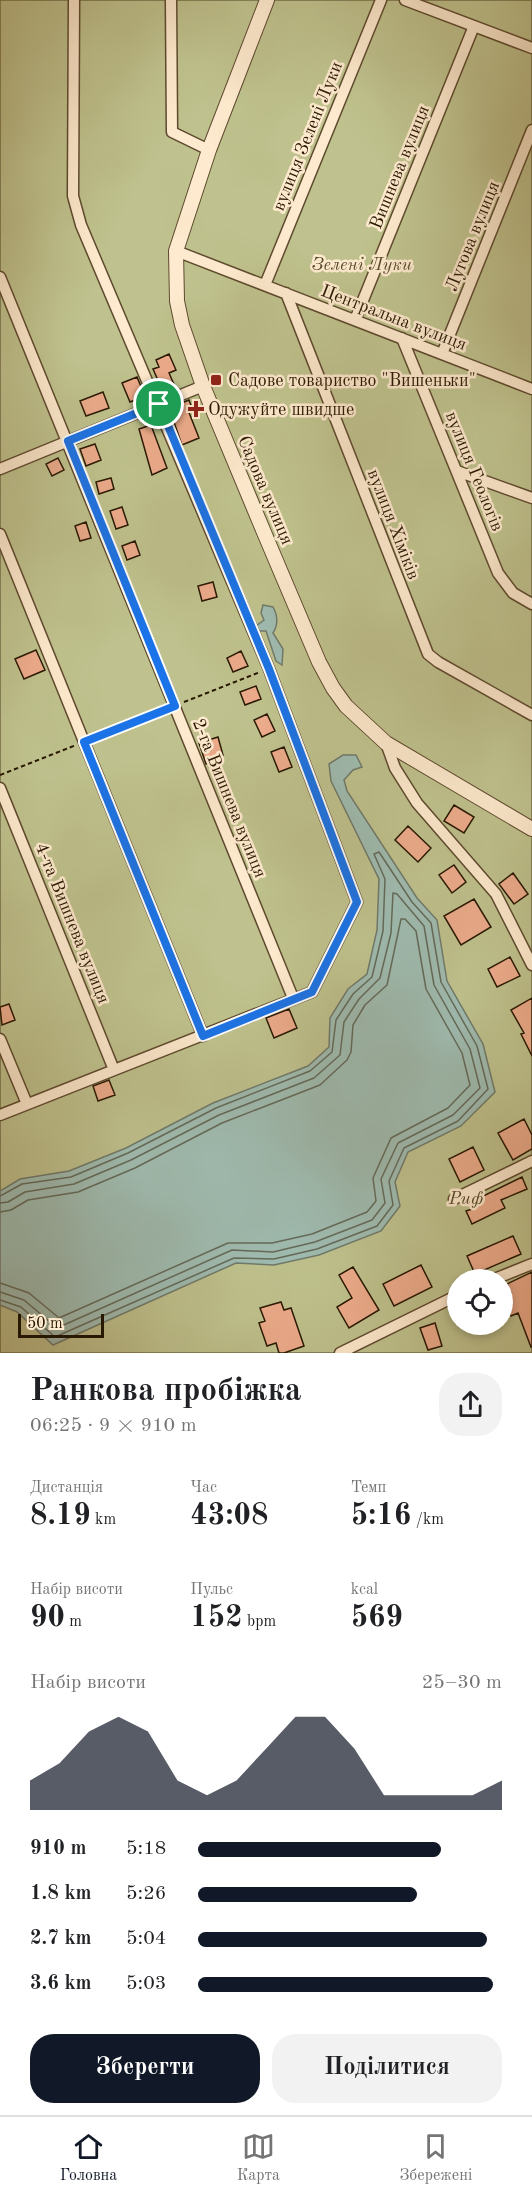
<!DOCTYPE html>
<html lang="uk">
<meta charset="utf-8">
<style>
body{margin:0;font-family:"Old Standard TT",serif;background:#f2f2f2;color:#202124;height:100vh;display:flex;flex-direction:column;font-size:22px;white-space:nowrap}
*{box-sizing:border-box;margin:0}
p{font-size:20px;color:#757577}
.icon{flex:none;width:33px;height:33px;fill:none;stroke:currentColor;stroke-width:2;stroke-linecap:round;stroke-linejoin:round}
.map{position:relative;height:1353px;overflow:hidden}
.sheet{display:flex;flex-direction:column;background:#fff;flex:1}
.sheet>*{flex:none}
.buttons{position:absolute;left:447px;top:1269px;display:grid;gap:12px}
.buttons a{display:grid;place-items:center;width:66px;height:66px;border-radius:50%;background:#fff;box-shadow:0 3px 9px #0003;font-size:30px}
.scale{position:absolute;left:18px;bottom:15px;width:86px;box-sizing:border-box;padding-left:6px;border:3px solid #291802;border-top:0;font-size:16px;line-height:21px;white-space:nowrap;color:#291802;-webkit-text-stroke:4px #feeace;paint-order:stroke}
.pin{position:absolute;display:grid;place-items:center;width:51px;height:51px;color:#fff;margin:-26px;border:3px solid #fff;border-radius:50%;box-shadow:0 2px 6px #0007}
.round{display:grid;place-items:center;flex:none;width:63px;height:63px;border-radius:24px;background:#f2f2f2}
.headline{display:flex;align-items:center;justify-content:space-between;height:102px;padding:0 30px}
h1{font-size:33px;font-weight:800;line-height:45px}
.metrics{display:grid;grid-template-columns:repeat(3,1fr);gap:9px;height:102px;padding:6px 30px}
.metrics div{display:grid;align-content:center}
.metrics b{font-size:30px;font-weight:800}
.metrics small{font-size:16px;font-weight:400}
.metrics p{font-size:16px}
.chart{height:168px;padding:12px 30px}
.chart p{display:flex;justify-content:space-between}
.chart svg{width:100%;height:108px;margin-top:6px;fill:#111827;opacity:.7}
.cta{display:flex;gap:12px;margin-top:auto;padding:12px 30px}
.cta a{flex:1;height:69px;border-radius:24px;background:#111827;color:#fff;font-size:24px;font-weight:800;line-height:69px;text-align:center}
.cta a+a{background:#f2f2f2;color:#202124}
ul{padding:0 30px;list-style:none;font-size:20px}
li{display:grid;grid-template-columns:96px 72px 1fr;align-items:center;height:45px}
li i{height:15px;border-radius:8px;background:#111827}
.dock{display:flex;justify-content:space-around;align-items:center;height:84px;border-top:2px solid #e0e0e0;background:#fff;font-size:16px;color:#757577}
.dock a{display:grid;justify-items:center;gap:3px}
.dock .selected{color:#111827}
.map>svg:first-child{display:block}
.green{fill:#bfc28e;stroke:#746d48;stroke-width:1.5;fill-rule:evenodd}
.water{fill:#9fbcb1;stroke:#707a6b;stroke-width:1.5}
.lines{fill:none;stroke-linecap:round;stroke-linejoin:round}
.shore{stroke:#646a5a;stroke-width:1.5}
.building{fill:#edac8c;stroke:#291802;stroke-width:1.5}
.minor-casing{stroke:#5e4a2e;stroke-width:13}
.tertiary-casing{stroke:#5e4a2e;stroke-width:16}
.path{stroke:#291802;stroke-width:2;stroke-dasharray:4.5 3;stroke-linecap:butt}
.minor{stroke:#feeace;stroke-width:10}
.tertiary{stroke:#feeace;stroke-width:14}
.route-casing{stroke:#fff;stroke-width:12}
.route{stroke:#1a73e8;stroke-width:8}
.poi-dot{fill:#8f2418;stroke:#feeace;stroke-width:2}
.labels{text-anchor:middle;stroke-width:5;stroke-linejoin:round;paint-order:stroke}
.street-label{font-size:18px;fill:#291802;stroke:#feeace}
.park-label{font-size:18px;font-style:italic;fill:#564b2c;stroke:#feeace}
.poi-label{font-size:18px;fill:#291802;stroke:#feeace;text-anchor:start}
</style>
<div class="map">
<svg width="532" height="1353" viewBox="0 0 532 1353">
<rect width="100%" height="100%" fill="#fddfb4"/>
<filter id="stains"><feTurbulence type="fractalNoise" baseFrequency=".00333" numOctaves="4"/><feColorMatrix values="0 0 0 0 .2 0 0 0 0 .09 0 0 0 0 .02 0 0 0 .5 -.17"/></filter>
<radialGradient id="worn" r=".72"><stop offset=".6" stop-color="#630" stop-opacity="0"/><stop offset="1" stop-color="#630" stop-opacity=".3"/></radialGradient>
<path class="green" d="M0,0H532V1353H0ZM458,1280H502V1324H458Z"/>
<path class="water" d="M263,605L273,607C278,616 278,625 273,633L283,649L282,665L276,661L266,631H259L256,626L264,620L261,613Z
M343,755H356L362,767L353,770L344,780L347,791L417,898L437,920L447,981L483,1044L495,1092L461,1126L408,1152L395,1182L400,1206L381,1231L319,1255L274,1265L236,1263L53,1345L17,1312L0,1305V1191L20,1179L69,1171L126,1148L213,1103L308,1066L329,1047L330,1018L348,989L367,974L377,930L379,879L331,781L329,764Z"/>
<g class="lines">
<path class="shore" d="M0,1196L22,1184L71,1177L128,1153L216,1108L310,1071L332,1052L336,1020L353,994L372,977L383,931L385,879L374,854L379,852L412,902L431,923L441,982L477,1046L488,1089L458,1121L404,1148L389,1181L393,1205L377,1226L317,1249L274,1259L234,1258L55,1337L21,1307L0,1300
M0,1203L8,1202L25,1192L74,1184L131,1160L219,1115L314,1078L340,1055L344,1022L359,999L380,978L391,933L393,893L397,894L424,926L434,985L470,1049L480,1088L453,1115L398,1143L381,1179L385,1203L372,1220L315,1242L273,1252L232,1250L57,1328L24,1300L0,1292
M0,1212L11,1210L28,1200L78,1192L135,1168L222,1123L320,1085L347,1060L351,1052L353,1025L365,1005L387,985L401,919H405L416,931L426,989L462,1053L470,1085L448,1108L391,1138L373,1178L376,1201L367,1212L312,1234L272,1243H228L59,1318L29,1293L0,1283"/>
</g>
<path class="building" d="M169,354L176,370L169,373L176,389L164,394L153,369L159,367L156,360Z
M137,377L145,396L130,402L122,383Z
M103,392L109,408L86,416L80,401Z
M189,400L192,408L188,410L199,438L182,445L169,408Z
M151,425L167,468L152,475L139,429Z
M95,444L101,460L86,466L80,449Z
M58,458L64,470L52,476L46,464Z
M111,478L114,489L99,494L96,482Z
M122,507L128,525L116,529L110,511Z
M86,522L91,538L80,541L75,526Z
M135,541L140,555L127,560L122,546Z
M213,582L217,597L202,601L198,586Z
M36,650L45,670L24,679L15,659Z
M241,651L248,666L233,672L227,658Z
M256,686L261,699L245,705L240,692Z
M267,714L275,731L262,737L254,720Z
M218,737L223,755L206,764L199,743Z
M284,747L292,767L279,772L271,752Z
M454,805L474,817L464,833L444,821Z
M408,826L431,848L418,862L395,840Z
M454,865L466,882L452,893L439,875Z
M513,873L528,894L514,904L499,884Z
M474,899L491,927L461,945L444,916Z
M510,957L520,976L497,987L488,969Z
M532,998V1056L521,1034L524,1033L511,1010Z
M9,1004L15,1020L2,1025L0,1007Z
M289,1009L297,1028L274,1038L266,1018Z
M109,1080L115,1095L98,1101L93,1086Z
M524,1119L532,1135V1149L513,1160L498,1133Z
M473,1147L484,1170L460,1182L449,1159Z
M522,1177L527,1189L501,1200L505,1208L472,1224L466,1211L472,1209L469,1203Z
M513,1236L521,1254L475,1274L467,1256Z
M421,1265L432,1287L394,1306L383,1284Z
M353,1267L379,1310L349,1328L337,1307L352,1298L339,1275Z
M532,1272V1347H531L518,1313L511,1316L502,1297L511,1293L507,1284Z
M281,1302L284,1310L291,1308L304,1346L284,1353H279L276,1343L267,1346L259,1323L265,1321L260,1308Z
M435,1323L442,1346L428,1350L420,1328Z"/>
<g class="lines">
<defs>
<path id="minor" d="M171,0L172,132L209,150
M405,0L532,48
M176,251L532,389
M0,277L293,998
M265,285L381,0
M286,293L428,654L438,662L532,715
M355,320L474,26
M402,338L498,573L513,593L532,604
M442,354L532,130
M0,469L203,386
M457,471L532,498
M0,534L203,1036
M386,743L395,768L417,803L496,894L532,965
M0,788L114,1070
M0,1039L27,1104
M0,1115L312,992L357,902L269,669L81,225L73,196L74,0
M454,1199L532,1161
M492,1280L532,1264
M340,1353L458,1295"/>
<path id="tertiary" d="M267,0L209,150L176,251L177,301L182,325L203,386L263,530L319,662L333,688L346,706L386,743L532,829"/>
</defs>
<use href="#minor" class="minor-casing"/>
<use href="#tertiary" class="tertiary-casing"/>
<path class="path" d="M184,702L260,672
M95,738L165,710
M0,775L76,745"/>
<use href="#minor" class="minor"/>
<use href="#tertiary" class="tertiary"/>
</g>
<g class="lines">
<defs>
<path id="route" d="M159,404L269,669L357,902L312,992L203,1036L84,742L175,706L68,441Z"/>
</defs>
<use href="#route" class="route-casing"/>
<use href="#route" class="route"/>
</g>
<g class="poi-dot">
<rect x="210" y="374" width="12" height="12" rx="3"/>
<path d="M193 400h6v6h6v6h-6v6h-6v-6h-6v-6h6z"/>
</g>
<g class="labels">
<g class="street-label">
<text transform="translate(307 136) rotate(-68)" y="6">вулиця Зелені Луки</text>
<text transform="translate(399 167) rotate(-68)" y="6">Вишнева вулиця</text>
<text transform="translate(472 236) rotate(-68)" y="6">Лугова вулиця</text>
<text transform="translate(394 317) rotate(21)" y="6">Центральна вулиця</text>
<text transform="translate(475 471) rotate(68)" y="6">вулиця Геологів</text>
<text transform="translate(266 490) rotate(67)" y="6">Садова вулиця</text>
<text transform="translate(394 524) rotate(69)" y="6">вулиця Хіміків</text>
<text transform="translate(230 798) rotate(68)" y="6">2-га Вишнева вулиця</text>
<text transform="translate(73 923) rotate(68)" y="6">4-та Вишнева вулиця</text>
</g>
<g class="park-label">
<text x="362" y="270">Зелені Луки</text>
<text x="466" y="1204">Риф</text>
</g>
<g class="poi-label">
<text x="228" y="386">Садове товариство "Вишеньки"</text>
<text x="208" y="415">Одужуйте швидше</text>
</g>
</g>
<rect width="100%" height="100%" filter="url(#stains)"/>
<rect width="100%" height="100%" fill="url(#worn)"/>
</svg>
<div class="buttons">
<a><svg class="icon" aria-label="locate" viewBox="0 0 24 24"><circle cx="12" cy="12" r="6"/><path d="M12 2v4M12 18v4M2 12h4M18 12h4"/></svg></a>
</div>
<div class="scale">50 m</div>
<div class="pin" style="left:159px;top:404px;background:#1e9e55"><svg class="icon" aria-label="arrive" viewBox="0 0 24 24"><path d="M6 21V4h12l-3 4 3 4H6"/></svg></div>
</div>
<section class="sheet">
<div class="headline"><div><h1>Ранкова пробіжка</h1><p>06:25 · 9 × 910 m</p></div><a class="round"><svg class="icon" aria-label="share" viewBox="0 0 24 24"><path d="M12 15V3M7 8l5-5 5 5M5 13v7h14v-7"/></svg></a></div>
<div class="metrics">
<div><p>Дистанція</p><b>8.19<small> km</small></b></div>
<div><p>Час</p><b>43:08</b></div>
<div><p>Темп</p><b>5:16<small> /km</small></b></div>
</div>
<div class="metrics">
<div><p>Набір висоти</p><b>90<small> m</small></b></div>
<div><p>Пульс</p><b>152<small> bpm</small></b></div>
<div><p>kcal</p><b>569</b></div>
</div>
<div class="chart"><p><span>Набір висоти</span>25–30 m</p>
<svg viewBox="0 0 160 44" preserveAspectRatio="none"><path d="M0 44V32L10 25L20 12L30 6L40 12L50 32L60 38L70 32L80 19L90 6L100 6L110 19L120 38L130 38L140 38L150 38L160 32V44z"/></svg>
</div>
<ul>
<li><b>910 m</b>5:18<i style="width:80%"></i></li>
<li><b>1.8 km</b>5:26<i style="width:72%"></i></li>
<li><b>2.7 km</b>5:04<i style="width:95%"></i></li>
<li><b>3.6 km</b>5:03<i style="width:97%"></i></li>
</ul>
<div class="cta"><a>Зберегти</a><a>Поділитися</a></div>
</section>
<nav class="dock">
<a class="selected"><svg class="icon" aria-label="home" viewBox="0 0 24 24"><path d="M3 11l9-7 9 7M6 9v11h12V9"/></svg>Головна</a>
<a><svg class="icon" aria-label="map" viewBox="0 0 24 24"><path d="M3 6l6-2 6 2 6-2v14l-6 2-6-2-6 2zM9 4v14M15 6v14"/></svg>Карта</a>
<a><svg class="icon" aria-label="saved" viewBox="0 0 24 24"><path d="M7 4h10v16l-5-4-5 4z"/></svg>Збережені</a>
</nav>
